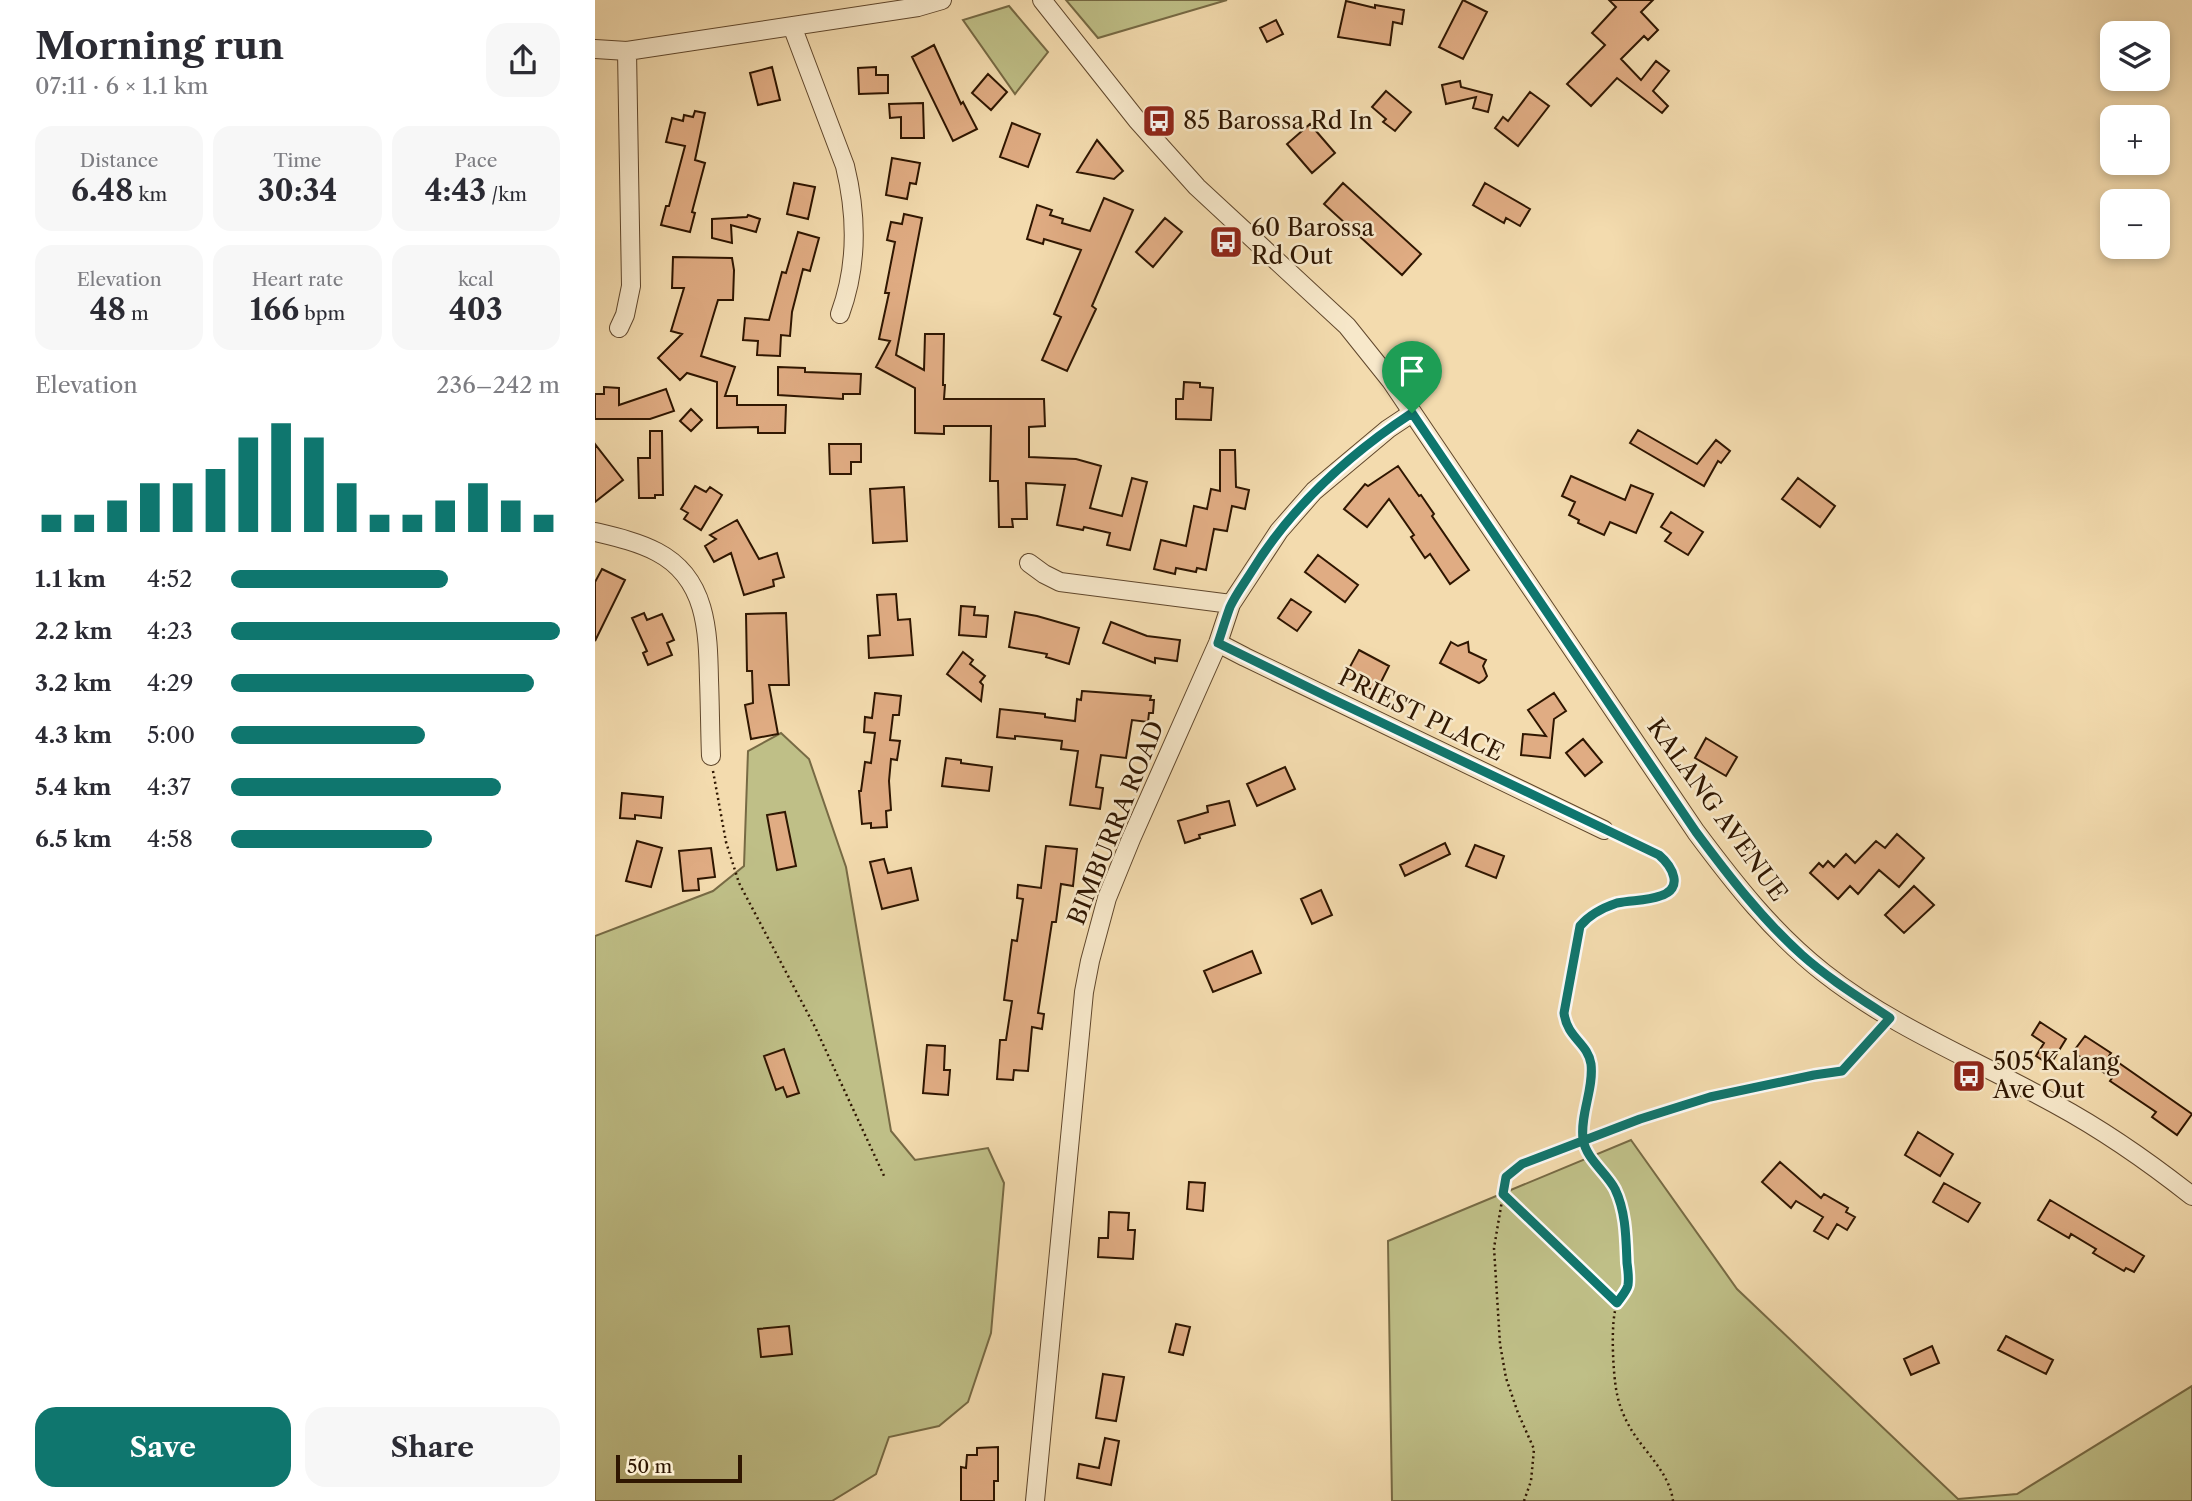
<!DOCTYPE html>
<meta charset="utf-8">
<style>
body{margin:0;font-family:"Libre Caslon Text",serif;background:#f7f7f7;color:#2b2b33;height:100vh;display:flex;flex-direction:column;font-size:26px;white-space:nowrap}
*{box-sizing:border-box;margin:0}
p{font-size:23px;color:#7c7c81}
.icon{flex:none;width:38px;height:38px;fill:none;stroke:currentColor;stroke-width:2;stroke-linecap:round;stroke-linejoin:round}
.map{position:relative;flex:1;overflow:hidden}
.details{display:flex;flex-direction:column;background:#fff;width:595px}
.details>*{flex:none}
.tools{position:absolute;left:1505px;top:21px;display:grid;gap:14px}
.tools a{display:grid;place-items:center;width:70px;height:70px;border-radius:14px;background:#fff;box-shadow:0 4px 10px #0003;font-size:35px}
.scale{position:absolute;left:21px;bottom:18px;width:126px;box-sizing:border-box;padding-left:7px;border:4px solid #2f1601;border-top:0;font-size:19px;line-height:24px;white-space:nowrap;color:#2f1601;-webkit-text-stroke:5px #f7e8ca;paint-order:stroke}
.pin{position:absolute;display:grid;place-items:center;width:60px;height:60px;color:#fff;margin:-72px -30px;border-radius:50% 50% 50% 0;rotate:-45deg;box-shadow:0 0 7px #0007}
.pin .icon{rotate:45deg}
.round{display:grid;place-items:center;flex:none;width:74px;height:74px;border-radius:21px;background:#f7f7f7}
.headline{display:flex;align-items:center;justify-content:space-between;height:119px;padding:0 35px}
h1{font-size:38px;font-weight:700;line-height:52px}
.stats{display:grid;grid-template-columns:repeat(3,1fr);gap:10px;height:119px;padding:7px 35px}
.stats div{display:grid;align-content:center;border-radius:18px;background:#f7f7f7;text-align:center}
.stats b{font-size:30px;font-weight:700}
.stats small{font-size:19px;font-weight:400}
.stats p{font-size:19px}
.chart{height:196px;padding:14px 35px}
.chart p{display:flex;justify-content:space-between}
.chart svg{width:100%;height:126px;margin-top:7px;stroke:#0f766e;stroke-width:6}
.action{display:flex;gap:14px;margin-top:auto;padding:14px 35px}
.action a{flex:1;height:80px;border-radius:21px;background:#0f766e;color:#fff;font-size:28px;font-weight:700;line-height:80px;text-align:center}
.action a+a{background:#f7f7f7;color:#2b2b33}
ul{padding:0 35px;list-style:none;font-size:23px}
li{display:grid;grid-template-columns:112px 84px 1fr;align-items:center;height:52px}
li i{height:18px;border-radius:9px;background:#0f766e}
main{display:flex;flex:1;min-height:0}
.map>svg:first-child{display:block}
.green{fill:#bfbf87;stroke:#776a44;stroke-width:2}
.building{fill:#e0ac83;stroke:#2f1601;stroke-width:2}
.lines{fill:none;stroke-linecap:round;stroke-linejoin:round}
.minor-casing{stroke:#60472c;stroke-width:20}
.path{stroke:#2f1601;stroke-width:2.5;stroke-dasharray:2 3.5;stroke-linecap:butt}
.minor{stroke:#f7e8ca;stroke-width:18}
.route-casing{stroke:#fff;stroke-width:14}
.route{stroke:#0f766e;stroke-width:9}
.labels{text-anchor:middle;stroke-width:5;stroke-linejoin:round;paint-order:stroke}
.poi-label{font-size:24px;fill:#2f1601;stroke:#f7e8ca;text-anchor:start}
.street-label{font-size:24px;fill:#2f1601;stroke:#f7e8ca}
</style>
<main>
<section class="details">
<div class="headline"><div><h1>Morning run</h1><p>07:11 · 6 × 1.1 km</p></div><a class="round"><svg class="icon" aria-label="share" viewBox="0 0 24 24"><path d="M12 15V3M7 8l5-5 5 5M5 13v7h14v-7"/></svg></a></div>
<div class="stats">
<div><p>Distance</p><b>6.48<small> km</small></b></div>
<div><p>Time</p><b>30:34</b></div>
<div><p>Pace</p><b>4:43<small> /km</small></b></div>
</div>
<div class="stats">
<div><p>Elevation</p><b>48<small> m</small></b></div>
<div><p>Heart rate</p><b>166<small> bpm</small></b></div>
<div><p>kcal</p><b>403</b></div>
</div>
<div class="chart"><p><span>Elevation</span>236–242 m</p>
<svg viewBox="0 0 160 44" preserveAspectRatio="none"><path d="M5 44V38M15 44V38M25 44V33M35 44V27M45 44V27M55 44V22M65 44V11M75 44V6M85 44V11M95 44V27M105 44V38M115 44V38M125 44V33M135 44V27M145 44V33M155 44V38"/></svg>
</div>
<ul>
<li><b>1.1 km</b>4:52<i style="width:66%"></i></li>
<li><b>2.2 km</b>4:23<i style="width:100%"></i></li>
<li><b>3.2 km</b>4:29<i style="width:92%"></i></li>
<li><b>4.3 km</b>5:00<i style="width:59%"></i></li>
<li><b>5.4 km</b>4:37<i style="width:82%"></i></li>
<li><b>6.5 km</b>4:58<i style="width:61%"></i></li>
</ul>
<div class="action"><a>Save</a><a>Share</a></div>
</section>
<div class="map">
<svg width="1597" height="1501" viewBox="0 0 1597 1501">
<rect width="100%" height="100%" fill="#f3dbae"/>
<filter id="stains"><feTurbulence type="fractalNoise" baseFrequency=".00286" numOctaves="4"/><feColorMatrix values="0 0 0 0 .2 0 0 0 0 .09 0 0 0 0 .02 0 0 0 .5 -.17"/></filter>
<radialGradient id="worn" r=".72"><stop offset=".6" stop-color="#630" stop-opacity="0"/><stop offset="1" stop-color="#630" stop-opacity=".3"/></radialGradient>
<path class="green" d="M471,0H632L503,38Z
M414,6L453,52L420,94L368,20Z
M186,733L214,759L251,867L296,1131L320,1160L393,1148L409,1183L396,1333L373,1402L344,1426L294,1437L281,1474L237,1501H0V936L118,891L149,866L153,751Z
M1036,1140L1142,1289L1363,1499L1422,1494L1597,1386V1501H797L793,1241Z"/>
<path class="building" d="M868,0L892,12L868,59L844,47Z
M1014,0H1058L1046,12L1063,30L1053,40L1049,36L1026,59L1046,80L1061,61L1074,71L1058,91L1073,106L1067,113L1022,78L996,106L972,84L1010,45L997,33L1021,7Z
M751,1L780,8V5L809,10L807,24L798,22L795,45L743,37Z
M681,20L688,34L672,42L665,28Z
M339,45L366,104L368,102L382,129L358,141L317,57Z
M177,67L185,100L163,105L155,73Z
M281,67V75H293V93L264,94L263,68Z
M393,74L412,92L396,110L377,93Z
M865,81L866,87L897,95L893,112L878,108L881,97L851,104L847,85Z
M791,91L816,112L800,131L788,122L791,119L777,107Z
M935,92L954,106L923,146L900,128L908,117L913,121Z
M328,103L329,138H306V117L295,118L294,104Z
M100,111L110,113L100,160L110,163L97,212L100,213L95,232L66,225L71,206H74L90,146L71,142L77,118L88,121L89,115L98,117Z
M417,123L445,134L433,167L405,157Z
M715,124L740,153L717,173L692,144Z
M502,140L528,171L519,179L482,172Z
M297,158L325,163L321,184L315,183L312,199L291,195Z
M199,183L220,187L213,219L192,214Z
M748,183L826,254L807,275L729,204Z
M890,183L935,209L925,226L911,218L909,223L878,205Z
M509,198L538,210L497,306L501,309L472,371L447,360L466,317L459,314L486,250L449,239L448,244L432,239L442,205L457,210L455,215L468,219L467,223L495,231Z
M309,214L327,218L301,355L329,370L330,334H349L348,385H350L349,399H449L450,426L434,427V457L481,459L506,466L495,508L527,516L537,478L552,482L535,550L512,545L515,533L489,527L488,530L462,525L470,485L431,483L432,519H417L418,527H404L403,481H395L396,426H349V434L320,433V388L281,367L295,341L284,339L294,293H290L300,242L292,240L296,222L307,224Z
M153,215L165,219L161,232L136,225L137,243L117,238V219L152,217Z
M570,218L587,232L558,267L541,252Z
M203,232L224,238L215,271L208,269L197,312L195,336L186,335L185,356L162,355L163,341L148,340L150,318L174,320L187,272L191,273Z
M78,257L137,258L139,270L138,300H123L106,356L140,367L130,396H142V405H191L190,433H163V427L122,428V382L92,373L85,380L63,358L87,334L76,331L89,288H77Z
M183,367L210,368V372L266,374L265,394H248V399L183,395Z
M589,382L605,383V387L618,388L616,420L581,419V399H588Z
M9,387L24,388V405L71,389L79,411L55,419H0V394H9Z
M96,409L107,420L96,431L85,421Z
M1043,430L1102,464L1121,440L1135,451L1126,463L1123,461L1109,486L1035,443Z
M55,431H67L68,495H60V498H44L43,458H55Z
M0,444L28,480L0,502Z
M234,444H266V462H256V474H235Z
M625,450H640L641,487L654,490L650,509L637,506L632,531L619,529L611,570L602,568L601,572L581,568L580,574L559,569L566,540L591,546L599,506L612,509L616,489L625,491Z
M803,466L824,496L826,495L839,514L837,516L874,570L855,584L835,554L830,558L816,537L819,535L794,499L772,527L749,509L770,484L773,486Z
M976,476L1030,500L1036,485L1058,494L1041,533L1015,522L1009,535L983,523L984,520L974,515L980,502L967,496Z
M1203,478L1240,506L1225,527L1187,499Z
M100,486L111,492L115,487L127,495L106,530L89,519L93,513L86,509Z
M309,487L312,541L278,543L275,489Z
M1076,512L1108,532L1093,555L1070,541L1076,533L1066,527Z
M142,520L164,559L182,553L189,577L178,580L179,586L149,595L136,553L119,562L110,546L121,539L115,535Z
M723,555L763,585L750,602L710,572Z
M7,569L30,580L0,641V582Z
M301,594L303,620L315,619L318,655L274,658L273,636L285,635L282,595Z
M696,599L716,612L702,631L683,618Z
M366,606L380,607L379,615L393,616L391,637L364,635Z
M420,612L442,616L484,628L474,664L451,657L452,654L414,647Z
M49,613L52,620L67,614L79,640L72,643L77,655L53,665L48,653L52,651L37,618Z
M191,613L194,685H174L183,734L156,739L150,705L158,703L157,671H152L151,614Z
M516,622L552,636L585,640L582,661L560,658V663L508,643Z
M856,642L863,646L873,642L874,652L891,660L888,666L892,676L889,680L884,683L845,663Z
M764,650L794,666L781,692L750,676Z
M368,652L378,660L375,664L390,676L385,682L388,685L386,701L352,674Z
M487,691L556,696L555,700H559L558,713H554L553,722L537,720L531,758L506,755L501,787L508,788L505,809L475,805L483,751L466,749L467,741L420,736V739L402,737L405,709L450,714V717L480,721L482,699L486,700Z
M280,693L306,696L304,715H298L295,740L305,741L302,760L296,759L294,781L296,810L291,811L292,827L276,828V823L267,824L264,791H266L270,762L276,763L280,733L269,732L270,717L277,718Z
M959,693L971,711L959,719L955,758L926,755L928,734L951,736L933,710Z
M1111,738L1142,757L1131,776L1100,758Z
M988,739L1007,762L990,776L971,753Z
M351,758L366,760V763L397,767L394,791L347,786Z
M690,767L700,789L662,806L652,784Z
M27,793L68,797L66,818L40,815V819L25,818Z
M634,801L640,825L604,835L605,838L590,843L583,821L613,812L612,806Z
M190,812L201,866L182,870L172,815Z
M1302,834L1329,858L1304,887L1284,870L1263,894L1255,886L1243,899L1215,873L1224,863L1228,867L1233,861L1239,867L1251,854L1260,863L1281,841L1290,848Z
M42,841L67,848L56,887L31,881Z
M850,843L855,854L810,876L805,865Z
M880,845L909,856L901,878L871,866Z
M451,846L482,849L478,886L466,884L461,922H457L443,1013L449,1014L447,1029L437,1027L433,1071L419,1070L418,1080L402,1079L405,1040H411L417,1001L409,1000L417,940L422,941L428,899L422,898L423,885L446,888Z
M116,848L120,877L103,879L104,890L88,891L84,851Z
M289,859L293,873L316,868L323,900L287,909L275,862Z
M1319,886L1339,905L1309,933L1290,915Z
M726,890L737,915L717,924L706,899Z
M657,951L666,973L618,992L609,971Z
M1445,1022L1471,1039L1455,1065L1441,1056L1449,1043L1437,1035Z
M1490,1036L1516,1053L1514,1056L1597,1114L1582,1135L1557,1117L1561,1112L1515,1081L1517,1078L1478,1052Z
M332,1045L350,1046L349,1070H355L353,1095L328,1093Z
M189,1049L204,1093L192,1097L188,1087L181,1090L169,1056Z
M1323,1132L1358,1154L1345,1176L1310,1155Z
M1185,1162L1226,1198L1229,1194L1253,1208L1251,1212L1260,1217L1252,1230L1242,1224L1233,1239L1219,1231L1228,1217L1201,1201L1196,1208L1167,1182Z
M594,1182L610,1183L608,1211L592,1209Z
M1349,1183L1385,1203L1373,1222L1338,1202Z
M1455,1200L1549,1256L1539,1272L1531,1268L1529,1271L1498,1253L1501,1249L1476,1234L1474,1238L1443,1220Z
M514,1212L534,1213L533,1230H540L538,1259L503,1257L504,1238H513Z
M581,1324L595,1327L588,1355L574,1352Z
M194,1326L197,1354L166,1357L163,1329Z
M1411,1336L1458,1360L1451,1374L1403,1350Z
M1337,1346L1344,1363L1316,1375L1309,1359Z
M508,1374L529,1377L521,1421L501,1418Z
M510,1438L524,1441L516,1485L482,1478L484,1464L504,1468Z
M403,1447V1481H399V1501H366V1467L371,1468L372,1455H382V1448Z"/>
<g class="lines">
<defs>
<path id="minor" d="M447,0L542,120L602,187L752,326L796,381L1101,832C1139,883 1178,933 1229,973C1299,1028 1383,1061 1460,1104C1508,1130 1554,1162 1597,1196
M197,26L250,166C262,215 263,265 245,314
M0,49L32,51L323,7L347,0
M24,328L30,315L36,286L32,51
M0,532C21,537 43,542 62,552C112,578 113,631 114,680C115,705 115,731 116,756
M434,563L449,574L465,582L636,604
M623,643L650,657L1009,830
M440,1501L489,992L495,961L512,898L536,839L623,643L636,604L684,531L719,491L793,429L817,413"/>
</defs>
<use href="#minor" class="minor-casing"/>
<path class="path" d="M118,771L131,842L144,883L220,1027L290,1178
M1026,837C1043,845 1085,858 1080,883C1078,890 1071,895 1064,896C1035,904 1007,901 985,926L969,1013C973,1039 993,1042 996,1063C1000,1090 983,1116 989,1142C993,1160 1010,1172 1018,1187C1027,1202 1029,1221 1031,1238C1032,1248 1035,1278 1033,1286C1032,1292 1024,1298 1022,1304C1015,1320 1018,1376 1022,1394C1025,1409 1032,1424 1041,1437C1055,1457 1075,1476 1078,1501
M908,1193L1022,1303
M929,1501L936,1481L939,1449L923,1413L911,1378L905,1344L899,1248L911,1177L927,1165L1046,1119L1115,1097L1219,1075L1247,1071L1284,1031"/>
<use href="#minor" class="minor"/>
</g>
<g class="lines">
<defs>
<path id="route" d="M817,413C753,455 695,508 655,574C648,585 640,596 635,607C631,618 627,631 623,643L735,698L1064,855C1077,866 1090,889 1065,896C1052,901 1036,900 1022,903C1007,908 995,914 985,926L969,1013C972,1038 993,1043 996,1064C999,1089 985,1114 988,1139C991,1159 1011,1172 1020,1189C1031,1212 1031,1238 1032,1263C1033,1270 1034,1278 1033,1285C1032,1291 1025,1298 1022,1303L908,1194L911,1177L927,1164L1045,1119L1115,1097L1219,1075L1247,1071L1295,1018C1265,998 1234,979 1207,955C1166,918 1133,875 1101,832L817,413"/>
</defs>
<use href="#route" class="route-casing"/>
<use href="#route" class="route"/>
</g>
<defs>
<symbol id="bus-square" viewBox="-11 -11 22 22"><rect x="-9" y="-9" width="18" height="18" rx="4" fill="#8f2418" stroke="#f7e8ca"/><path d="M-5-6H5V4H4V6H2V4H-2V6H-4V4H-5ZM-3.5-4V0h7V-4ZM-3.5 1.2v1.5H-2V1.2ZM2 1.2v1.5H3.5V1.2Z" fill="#fff"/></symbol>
</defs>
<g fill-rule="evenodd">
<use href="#bus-square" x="545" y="102" width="38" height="38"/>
<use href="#bus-square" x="612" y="223" width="38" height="38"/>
<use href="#bus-square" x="1355" y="1057" width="38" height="38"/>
</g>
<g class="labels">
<g class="poi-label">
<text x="588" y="129">85 Barossa Rd In</text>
<text x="656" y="236">60 Barossa<tspan x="656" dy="28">Rd Out</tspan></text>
<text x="1398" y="1070">505 Kalang<tspan x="1398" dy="28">Ave Out</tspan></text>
</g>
<g class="street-label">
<text transform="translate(826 715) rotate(26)" y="8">PRIEST PLACE</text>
<text transform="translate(1122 810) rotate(54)" y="8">KALANG AVENUE</text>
<text transform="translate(521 823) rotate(-68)" y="8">BIMBURRA ROAD</text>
</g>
</g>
<rect width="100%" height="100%" filter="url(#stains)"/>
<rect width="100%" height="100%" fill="url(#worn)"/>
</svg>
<div class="tools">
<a><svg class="icon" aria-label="layers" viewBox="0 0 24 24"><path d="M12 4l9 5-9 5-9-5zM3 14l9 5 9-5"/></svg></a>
<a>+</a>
<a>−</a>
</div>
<div class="scale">50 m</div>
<div class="pin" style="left:817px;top:413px;background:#1e9e55"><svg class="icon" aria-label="arrive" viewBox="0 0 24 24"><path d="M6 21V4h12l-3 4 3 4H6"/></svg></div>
</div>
</main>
